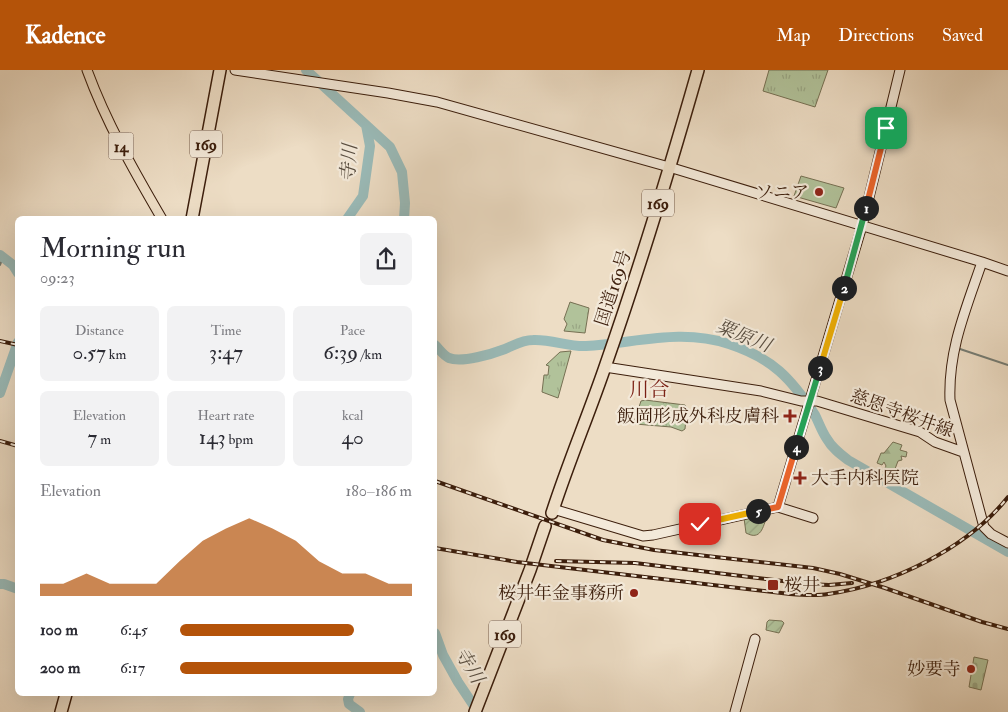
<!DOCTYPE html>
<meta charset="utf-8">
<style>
body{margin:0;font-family:"IM FELL Double Pica","Noto Serif JP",serif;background:#f2f2f3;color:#2b2b33;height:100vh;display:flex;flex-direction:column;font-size:19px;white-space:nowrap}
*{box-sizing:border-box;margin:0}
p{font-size:16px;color:#7c7c81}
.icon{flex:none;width:28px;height:28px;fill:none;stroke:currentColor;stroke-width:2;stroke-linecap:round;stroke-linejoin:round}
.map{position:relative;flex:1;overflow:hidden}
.details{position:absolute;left:15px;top:146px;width:422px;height:480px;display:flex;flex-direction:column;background:#fff;border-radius:8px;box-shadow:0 5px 20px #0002}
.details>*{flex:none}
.pin{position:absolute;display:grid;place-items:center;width:42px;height:42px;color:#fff;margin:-21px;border-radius:10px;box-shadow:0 2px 8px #0006}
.km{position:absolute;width:25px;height:25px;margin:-12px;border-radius:50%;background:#222;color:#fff;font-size:14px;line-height:25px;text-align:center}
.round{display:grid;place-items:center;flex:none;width:52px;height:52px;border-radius:8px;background:#f2f2f3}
.summary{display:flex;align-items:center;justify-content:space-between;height:85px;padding:0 25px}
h1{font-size:28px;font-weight:600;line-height:38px}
.metrics{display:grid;grid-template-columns:repeat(3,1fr);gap:8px;height:85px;padding:5px 25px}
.metrics div{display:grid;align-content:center;border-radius:8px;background:#f2f2f3;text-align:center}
.metrics b{font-size:21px;font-weight:600}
.metrics small{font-size:14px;font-weight:400}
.metrics p{font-size:14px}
.chart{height:140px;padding:10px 25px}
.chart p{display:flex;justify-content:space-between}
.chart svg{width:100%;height:90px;margin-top:5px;fill:#b45309;opacity:.7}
ul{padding:0 25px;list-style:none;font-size:16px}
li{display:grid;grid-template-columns:80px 60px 1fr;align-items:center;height:38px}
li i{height:12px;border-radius:6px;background:#b45309}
header{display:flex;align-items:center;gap:30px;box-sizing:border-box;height:70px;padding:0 25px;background:#b45309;color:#fff}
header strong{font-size:24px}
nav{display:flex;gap:28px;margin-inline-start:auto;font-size:18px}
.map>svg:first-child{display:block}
.grass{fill:url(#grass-tufts);stroke:#767053}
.forest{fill:url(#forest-firs);stroke:#767053}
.cemetery{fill:url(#cemetery-stones);stroke:#767053}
.garden{fill:url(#garden-furrows);stroke:#767053}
.pitch{fill:#b1c29a;stroke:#767053}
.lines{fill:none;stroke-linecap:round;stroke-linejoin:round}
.stream{stroke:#747c74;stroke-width:2}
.river{stroke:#9abbb9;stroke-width:10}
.secondary-casing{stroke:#3c1e0c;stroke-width:11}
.primary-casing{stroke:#3c1e0c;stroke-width:11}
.highway-casing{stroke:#3c1e0c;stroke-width:14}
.secondary{stroke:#f3e9d9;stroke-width:9}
.primary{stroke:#edddc5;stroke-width:9}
.highway{stroke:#edddc5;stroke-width:11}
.rail-casing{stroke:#3c1e0c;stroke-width:4}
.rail{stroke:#f3e9d9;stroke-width:2;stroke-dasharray:5.5;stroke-linecap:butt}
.split-1-casing{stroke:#fff;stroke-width:10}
.split-2-casing{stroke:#fff;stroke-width:10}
.split-3-casing{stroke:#fff;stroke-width:10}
.split-4-casing{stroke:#fff;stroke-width:10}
.split-5-casing{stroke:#fff;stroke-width:10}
.split-6-casing{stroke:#fff;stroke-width:10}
.split-1{stroke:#f0652b;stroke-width:6}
.split-2{stroke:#22a559;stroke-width:6}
.split-3{stroke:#f5b400;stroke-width:6}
.split-4{stroke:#22a559;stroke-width:6}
.split-5{stroke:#f0652b;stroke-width:6}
.split-6{stroke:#f5b400;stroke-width:6}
.poi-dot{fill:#8f2418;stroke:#f3e9d9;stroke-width:2}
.labels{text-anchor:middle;stroke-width:4.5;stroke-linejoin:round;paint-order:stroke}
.shield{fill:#f3e9d9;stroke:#735b4a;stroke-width:1}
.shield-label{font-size:16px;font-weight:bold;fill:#3c1e0c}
.poi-label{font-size:18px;fill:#3c1e0c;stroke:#f3e9d9;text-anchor:end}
.street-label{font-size:18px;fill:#3c1e0c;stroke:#f3e9d9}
.water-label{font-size:19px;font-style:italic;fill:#584d40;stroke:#f3e9d9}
.quarter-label{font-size:20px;fill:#7a1f14;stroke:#f3e9d9}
</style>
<header>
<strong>Kadence</strong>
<nav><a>Map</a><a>Directions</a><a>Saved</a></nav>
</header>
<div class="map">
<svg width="1008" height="642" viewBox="0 0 1008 642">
<defs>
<pattern id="grass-tufts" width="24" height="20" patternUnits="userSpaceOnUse" patternTransform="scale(1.25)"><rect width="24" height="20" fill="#b1c29a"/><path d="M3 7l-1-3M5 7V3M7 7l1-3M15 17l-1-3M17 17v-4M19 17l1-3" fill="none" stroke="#99a684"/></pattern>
<pattern id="forest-firs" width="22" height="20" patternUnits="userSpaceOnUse" patternTransform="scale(1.25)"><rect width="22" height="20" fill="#b1c29a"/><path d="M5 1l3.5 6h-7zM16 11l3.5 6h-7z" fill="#99a684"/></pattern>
<pattern id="cemetery-stones" width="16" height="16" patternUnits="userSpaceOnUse" patternTransform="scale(1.25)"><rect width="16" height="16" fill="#b1c29a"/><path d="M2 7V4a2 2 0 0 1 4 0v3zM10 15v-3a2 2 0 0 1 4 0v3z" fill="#99a684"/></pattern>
<pattern id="garden-furrows" width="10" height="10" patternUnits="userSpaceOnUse" patternTransform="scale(1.25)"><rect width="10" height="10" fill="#b1c29a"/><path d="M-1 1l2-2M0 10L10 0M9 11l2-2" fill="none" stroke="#99a684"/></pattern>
</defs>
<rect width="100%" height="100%" fill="#edddc5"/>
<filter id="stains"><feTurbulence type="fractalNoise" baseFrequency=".004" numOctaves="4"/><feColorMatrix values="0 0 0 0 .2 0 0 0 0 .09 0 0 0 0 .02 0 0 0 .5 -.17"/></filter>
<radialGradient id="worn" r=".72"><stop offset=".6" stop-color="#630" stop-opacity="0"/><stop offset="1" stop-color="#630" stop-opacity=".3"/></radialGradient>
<path class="grass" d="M769,0H828L815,37L763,21Z
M570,232L589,238L585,263L564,261L567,254L564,249Z
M571,281L558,328L542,322L544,305H548L549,296L546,295L560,282Z
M645,330L685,335L687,337L685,359L682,361L671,357L635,354L634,352L641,331Z"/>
<path class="forest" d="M893,372L902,375L900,380L907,382L906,387L901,386L902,390L898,391L895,399L897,400L895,404L902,406L898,411L883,402L886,396L884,392L882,395L877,393L881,383H884Z"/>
<path class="cemetery" d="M974,587L988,590L981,620L969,617Z"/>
<path class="garden" d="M765,444L767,446C763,457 761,471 746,463L744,448Z
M769,550L782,551L784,553L779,563L766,560L767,552Z"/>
<path class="pitch" d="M801,106L844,118L836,138L794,126Z"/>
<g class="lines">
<path class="stream" d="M0,195L2,190
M960,279L1008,295"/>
<path class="river" d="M306,0L390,77L402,102L405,133L404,149
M347,149L363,126L370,76L366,55
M0,185L13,195L18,203
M435,275C439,279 444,286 449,288C462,293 492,284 505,279C515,275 522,270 533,270C551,269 569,277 586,276C636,273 681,258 729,274C772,288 791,308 815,345C819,353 822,362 827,369C832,378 840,384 848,390L1008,482
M0,323L18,272
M0,514H4L18,519
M435,563L443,585L458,612L478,642
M350,624L348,629L349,634L360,642"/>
<defs>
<path id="secondary" d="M235,0L388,23L437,32L669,97L982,192C966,239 948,280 950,330L984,457L991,464L1008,473
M982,192L1008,201
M605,297L761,321L801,331H817L920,362L935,372L963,382
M778,437L862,156L900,0
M553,439L643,466L653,465L778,437L813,448
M735,642L755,569"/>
<path id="primary" d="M87,0C106,52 134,101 162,149"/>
<path id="highway" d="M192,149L220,0
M552,443C568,393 589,344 606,294C640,197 670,98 698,0
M61,642L66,624
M475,642L530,500L545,456"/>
</defs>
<use href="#secondary" class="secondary-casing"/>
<use href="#primary" class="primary-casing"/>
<use href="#highway" class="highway-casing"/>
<use href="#secondary" class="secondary"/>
<use href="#primary" class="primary"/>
<use href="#highway" class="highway"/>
<defs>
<path id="rail" d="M0,271L18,275
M0,371L18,376
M435,411L603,470L654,480L813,498L840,504L885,518L982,552L1008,559
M435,478L517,492L790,524C803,525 816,526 828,524C892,515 968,478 1008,427
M556,491L635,493L807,514L829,515L852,513"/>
</defs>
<use href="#rail" class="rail-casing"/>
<use href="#rail" class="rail"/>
</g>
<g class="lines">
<defs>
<path id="split-1" d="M866,138L886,58"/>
<path id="split-2" d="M844,218L866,138"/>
<path id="split-3" d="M820,298L844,218"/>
<path id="split-4" d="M796,377L820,298"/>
<path id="split-5" d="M758,441L778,437L796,377"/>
<path id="split-6" d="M700,454L758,441"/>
</defs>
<use href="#split-1" class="split-1-casing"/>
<use href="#split-2" class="split-2-casing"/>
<use href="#split-3" class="split-3-casing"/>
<use href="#split-4" class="split-4-casing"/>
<use href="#split-5" class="split-5-casing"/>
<use href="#split-6" class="split-6-casing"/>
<use href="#split-1" class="split-1"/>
<use href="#split-2" class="split-2"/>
<use href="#split-3" class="split-3"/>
<use href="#split-4" class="split-4"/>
<use href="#split-5" class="split-5"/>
<use href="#split-6" class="split-6"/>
</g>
<g class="poi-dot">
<circle cx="819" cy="122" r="5"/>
<path d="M787.5 338.5h5v5h5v5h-5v5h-5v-5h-5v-5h5z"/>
<path d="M797.5 400.5h5v5h5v5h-5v5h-5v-5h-5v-5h5z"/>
<rect x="767" y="509" width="12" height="12" rx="2.5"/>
<circle cx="634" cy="523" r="5"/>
<circle cx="971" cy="599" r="5"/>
</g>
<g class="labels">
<g class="shield">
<rect x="190" y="60.5" width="32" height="27" rx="4"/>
<rect x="108.5" y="62.5" width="25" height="27" rx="4"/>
<rect x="642" y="119.5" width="32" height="27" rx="4"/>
<rect x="489" y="550.5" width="32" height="27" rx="4"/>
</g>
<g class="shield-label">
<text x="206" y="80">169</text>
<text x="121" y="82">14</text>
<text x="658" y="139">169</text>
<text x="505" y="570">169</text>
</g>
<g class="poi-label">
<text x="809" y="128">ソニア</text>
<text x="779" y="352">飯岡形成外科皮膚科</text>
<text x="811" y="414" text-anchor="start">大手内科医院</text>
<text x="784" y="521" text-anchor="start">桜井</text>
<text x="624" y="529">桜井年金事務所</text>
<text x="961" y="605">妙要寺</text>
</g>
<g class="street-label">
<text transform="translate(613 218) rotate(-72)" y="6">国道169号</text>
<text transform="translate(902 343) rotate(20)" y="6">慈恩寺桜井線</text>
</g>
<g class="water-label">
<text transform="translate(348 93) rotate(-86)" y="7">寺川</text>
<text transform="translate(744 265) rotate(22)" y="7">粟原川</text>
<text transform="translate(470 595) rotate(59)" y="7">寺川</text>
</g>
<g class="quarter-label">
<text x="649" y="326">川合</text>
</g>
</g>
<rect width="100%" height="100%" filter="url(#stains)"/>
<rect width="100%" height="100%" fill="url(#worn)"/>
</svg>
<div class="pin" style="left:886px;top:58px;background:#1e9e55"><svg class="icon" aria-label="arrive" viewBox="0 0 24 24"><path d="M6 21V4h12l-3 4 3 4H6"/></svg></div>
<div class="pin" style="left:700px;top:454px;background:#d93025"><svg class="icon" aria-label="check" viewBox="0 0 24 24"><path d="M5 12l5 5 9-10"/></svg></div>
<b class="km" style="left:866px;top:138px">1</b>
<b class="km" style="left:844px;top:218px">2</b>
<b class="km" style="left:820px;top:298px">3</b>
<b class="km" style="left:796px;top:377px">4</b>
<b class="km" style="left:758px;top:441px">5</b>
<section class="details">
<div class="summary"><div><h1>Morning run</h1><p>09:23</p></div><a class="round"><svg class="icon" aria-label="share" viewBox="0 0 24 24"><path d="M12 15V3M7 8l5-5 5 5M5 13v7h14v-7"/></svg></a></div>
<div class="metrics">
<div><p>Distance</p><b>0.57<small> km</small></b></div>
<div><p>Time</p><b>3:47</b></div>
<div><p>Pace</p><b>6:39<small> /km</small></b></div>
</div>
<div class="metrics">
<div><p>Elevation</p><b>7<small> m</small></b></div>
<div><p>Heart rate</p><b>143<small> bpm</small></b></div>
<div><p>kcal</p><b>40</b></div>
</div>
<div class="chart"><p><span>Elevation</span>180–186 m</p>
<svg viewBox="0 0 160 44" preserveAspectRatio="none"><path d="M0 44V38L10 38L20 33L30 38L40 38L50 38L60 27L70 17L80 11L90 6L100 11L110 17L120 27L130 33L140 33L150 38L160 38V44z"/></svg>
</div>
<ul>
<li><b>100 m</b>6:45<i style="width:75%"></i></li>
<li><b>200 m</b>6:17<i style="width:100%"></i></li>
</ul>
</section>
</div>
